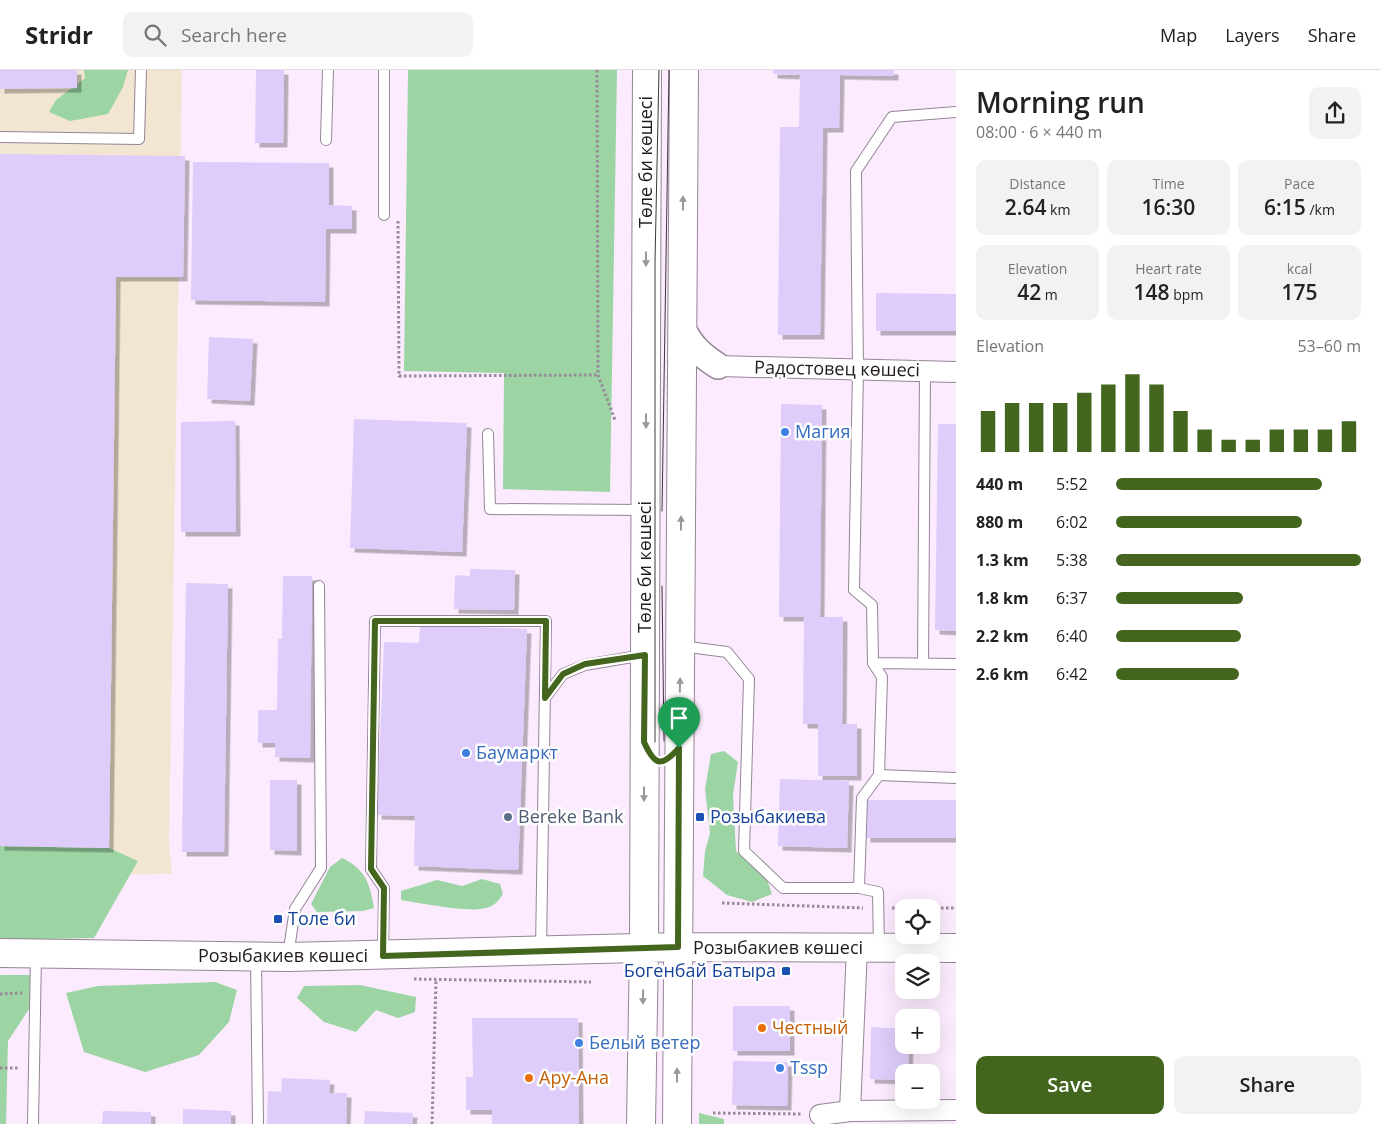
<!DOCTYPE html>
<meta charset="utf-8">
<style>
body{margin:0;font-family:"Open Sans",sans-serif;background:#f2f2f2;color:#222;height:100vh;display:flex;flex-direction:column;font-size:19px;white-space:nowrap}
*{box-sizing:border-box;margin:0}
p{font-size:16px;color:#767676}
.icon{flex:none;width:28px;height:28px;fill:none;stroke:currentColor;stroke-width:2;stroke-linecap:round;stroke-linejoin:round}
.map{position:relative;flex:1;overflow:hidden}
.drawer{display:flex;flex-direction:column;background:#fff;width:425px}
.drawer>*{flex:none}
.tools{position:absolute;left:895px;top:829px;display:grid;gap:10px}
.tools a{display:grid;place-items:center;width:45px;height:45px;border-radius:10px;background:#fff;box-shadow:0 5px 20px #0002;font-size:25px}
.pin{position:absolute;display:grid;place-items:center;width:42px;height:42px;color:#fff;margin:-51px -21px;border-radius:50% 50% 50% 0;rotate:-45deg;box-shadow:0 0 5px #0007}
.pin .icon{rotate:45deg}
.round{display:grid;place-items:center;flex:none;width:52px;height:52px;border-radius:10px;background:#f2f2f2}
.head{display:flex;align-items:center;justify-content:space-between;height:85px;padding:0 20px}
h1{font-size:28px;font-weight:600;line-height:38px}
.metrics{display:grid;grid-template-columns:repeat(3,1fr);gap:8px;height:85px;padding:5px 20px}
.metrics div{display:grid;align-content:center;border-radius:10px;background:#f2f2f2;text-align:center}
.metrics b{font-size:21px;font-weight:600}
.metrics small{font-size:14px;font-weight:400}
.metrics p{font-size:14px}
.chart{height:140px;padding:10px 20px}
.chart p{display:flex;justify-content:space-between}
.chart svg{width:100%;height:90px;margin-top:5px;stroke:#43651d;stroke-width:6}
.primary-button{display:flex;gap:10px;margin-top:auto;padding:10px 20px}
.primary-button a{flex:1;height:58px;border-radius:10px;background:#43651d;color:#fff;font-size:20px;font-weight:600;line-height:58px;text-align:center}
.primary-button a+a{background:#f2f2f2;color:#222}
ul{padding:0 20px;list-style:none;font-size:16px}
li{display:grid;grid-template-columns:80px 60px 1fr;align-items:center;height:38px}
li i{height:12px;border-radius:6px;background:#43651d}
header{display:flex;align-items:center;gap:30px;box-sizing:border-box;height:70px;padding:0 25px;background:#fff;border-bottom:1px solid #e0e0e0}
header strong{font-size:24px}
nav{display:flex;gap:28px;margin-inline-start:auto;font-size:18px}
.search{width:350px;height:45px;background:#f2f2f2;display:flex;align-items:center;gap:12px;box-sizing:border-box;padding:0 18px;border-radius:10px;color:#767676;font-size:19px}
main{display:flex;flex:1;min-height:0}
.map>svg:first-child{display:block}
.industrial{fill:#f2e5d1}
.green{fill:#9cd5a3}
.building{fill:#decdfa;filter:url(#shadow)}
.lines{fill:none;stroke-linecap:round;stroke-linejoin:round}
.service-casing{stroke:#948596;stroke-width:12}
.minor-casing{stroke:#948596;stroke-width:22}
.tertiary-casing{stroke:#948596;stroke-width:28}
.secondary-casing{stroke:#948596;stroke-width:30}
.path{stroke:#968a97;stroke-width:3;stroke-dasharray:2.5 2.5;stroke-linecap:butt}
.service{stroke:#fff;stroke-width:10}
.minor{stroke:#fff;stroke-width:20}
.tertiary{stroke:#fff;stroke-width:25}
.secondary{stroke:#fff;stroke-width:28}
.tram{stroke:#3e363e;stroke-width:1}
.oneway{fill:#9b989b}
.route-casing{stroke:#fff;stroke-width:10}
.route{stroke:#43651d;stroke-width:6}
.shop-dot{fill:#3f7fe0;stroke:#fefefe;stroke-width:2}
.service-dot{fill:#5c6f8a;stroke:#fefefe;stroke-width:2}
.transit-dot{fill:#1a4fb4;stroke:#fefefe;stroke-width:2}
.food-dot{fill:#e8710a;stroke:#fefefe;stroke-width:2}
.labels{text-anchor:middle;stroke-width:5;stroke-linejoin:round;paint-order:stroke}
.street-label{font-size:18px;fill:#201a20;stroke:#fefefe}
.shop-label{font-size:18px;fill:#366cbe;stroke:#fefefe;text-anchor:start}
.service-label{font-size:18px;fill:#4e5e75;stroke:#fefefe;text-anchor:start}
.transit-label{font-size:18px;fill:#164399;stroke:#fefefe;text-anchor:start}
.food-label{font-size:18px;fill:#c56008;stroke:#fefefe;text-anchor:start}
</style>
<header>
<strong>Stridr</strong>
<div class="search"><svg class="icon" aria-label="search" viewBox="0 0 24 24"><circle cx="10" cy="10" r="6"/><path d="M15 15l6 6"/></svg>Search here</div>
<nav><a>Map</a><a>Layers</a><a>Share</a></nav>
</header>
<main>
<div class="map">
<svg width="956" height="1054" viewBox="0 0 956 1054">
<defs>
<filter id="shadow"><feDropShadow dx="4.5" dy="4.5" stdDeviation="0" flood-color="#0004"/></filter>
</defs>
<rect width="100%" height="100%" fill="#fcebfe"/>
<path class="industrial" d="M0,0H182L169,772L172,804L0,805Z"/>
<path class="green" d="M84,0H128L123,17L108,44L70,51L49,42L56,30L85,8Z
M408,0H617L610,422L503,419L504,303L404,301Z
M724,681L738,692L733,725L736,781L766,807L772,824L752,832L727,825L703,806L705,781L710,763L705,719L711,684Z
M0,776L109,778L138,791L94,868L0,870Z
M342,788C365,799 370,813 374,838L363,841L317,842L311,834L330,797Z
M482,809L500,814L503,824C499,830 495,836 486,838C470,843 419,833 401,830V821L437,810L462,816Z
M0,905H37V927L8,971L6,1054H0Z
M215,912L237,920L229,952L199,985L145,1002L84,982L66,923L98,916Z
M360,915L416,927L415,942L398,948L376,940L356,962L324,952L297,928L304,916Z
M699,1043L724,1049V1054H699Z"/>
<path class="building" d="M0,0H77V18L0,19Z
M256,0H284L283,73H255Z
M773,0H894V6L840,5L839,58H823L820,265H778L780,57H799L800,5L773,4Z
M0,84L185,86L183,207H116L109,778L0,776Z
M193,92L329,93V135L352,136V159H326L325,232L191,230Z
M876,223L956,224V261H876Z
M209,267L253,269L250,331L207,329Z
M781,334L822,335L820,547H843L842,654H857V706H818V654H803L804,547H779Z
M354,349L467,353L462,482L350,478Z
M235,351L236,462H181V352Z
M938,354H956V561L935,560Z
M470,499L515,500L514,540L454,539L455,505L470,506Z
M283,506H312L310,688L275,687V673H258V640H277L278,569H282Z
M186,513L228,514L224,782H182Z
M420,555L527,559L518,800L414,796L415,746L377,745L384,572L419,573Z
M780,709L849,711L847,778L778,776Z
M270,710H297V781L270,780Z
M866,730H956V768H866Z
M733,936H790V981H733Z
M472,948H578L579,1054H492V1040H466V1007H473Z
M871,957L904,959V975H909L908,1002H904V1010L870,1009Z
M733,991L788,992L787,1036L732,1035Z
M282,1008L330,1010L329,1023H347L346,1054H267L268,1021L281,1022Z
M183,1039L231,1041V1054H183Z
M103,1041L151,1042V1054H102Z
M365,1041L413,1043L412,1054H364Z"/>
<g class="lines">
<defs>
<path id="service" d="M384,0V145
M0,67L139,69L141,0
M326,70L328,0
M488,364L490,439L644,440
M681,576L727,582L749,609L744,781L783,818H859L878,822L879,877
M873,593L956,594
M923,594L925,301
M545,628L563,604L585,595L644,585
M879,705L956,708
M859,818L862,728L879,705L882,607L873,593L872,535L854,520L858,300L856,101L892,47L956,42
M383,884L384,818L371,799L375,551H546L541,880
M288,886L295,839L321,798L319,516
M256,888L258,1054
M33,1054L36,885"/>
<path id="minor" d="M718,296L956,302
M850,1041L857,878
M820,1045L850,1041L956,1040"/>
<path id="tertiary" d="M682,257C691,276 701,285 718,296"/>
<path id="secondary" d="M0,883L288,887L678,877L956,878
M641,1054L644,878L647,0
M677,1054L684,0"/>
</defs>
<use href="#service" class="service-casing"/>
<use href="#minor" class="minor-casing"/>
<use href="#tertiary" class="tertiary-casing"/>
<use href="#secondary" class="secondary-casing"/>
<path class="path" d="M597,0L598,305L615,350
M398,151L399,306L598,305
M722,833L863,838
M892,838H904
M931,838H956
M414,909L591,912
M0,924L22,923
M0,998H19
M713,1043L802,1044
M432,1054L436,910"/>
<use href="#service" class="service"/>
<use href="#minor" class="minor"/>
<use href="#tertiary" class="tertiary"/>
<use href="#secondary" class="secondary"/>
<path class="tram" d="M662,441L669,0
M662,516L664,671
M655,672V192L659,0"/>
</g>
<defs><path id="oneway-solid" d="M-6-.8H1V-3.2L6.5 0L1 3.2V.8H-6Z" transform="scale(1.25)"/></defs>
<g class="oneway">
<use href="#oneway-solid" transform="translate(683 133) rotate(-90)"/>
<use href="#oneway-solid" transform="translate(646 189) rotate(90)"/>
<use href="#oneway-solid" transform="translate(646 351) rotate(90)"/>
<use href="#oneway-solid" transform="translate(681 453) rotate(-90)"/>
<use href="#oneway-solid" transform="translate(680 615) rotate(-89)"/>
<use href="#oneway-solid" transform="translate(644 724) rotate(90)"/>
<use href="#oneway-solid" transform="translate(643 927) rotate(91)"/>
<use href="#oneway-solid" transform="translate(677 1005) rotate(-90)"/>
</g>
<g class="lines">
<defs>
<path id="route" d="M375,551H546L545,628L563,604L585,594L645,585L644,672C655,697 662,697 679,678L678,877L383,886L384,818L371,799Z"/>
</defs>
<use href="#route" class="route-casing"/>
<use href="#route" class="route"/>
</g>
<g class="shop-dot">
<circle cx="785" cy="362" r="5"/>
<circle cx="466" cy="683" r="5"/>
<circle cx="579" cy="973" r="5"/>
<circle cx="780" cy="998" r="5"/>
</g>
<circle class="service-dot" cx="508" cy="747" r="5"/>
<g class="transit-dot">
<rect x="695" y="742" width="10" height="10" rx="2.5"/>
<rect x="273" y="844" width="10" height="10" rx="2.5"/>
<rect x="781" y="896" width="10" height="10" rx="2.5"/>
</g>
<g class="food-dot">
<circle cx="762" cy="958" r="5"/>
<circle cx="529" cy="1008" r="5"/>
</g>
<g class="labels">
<g class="street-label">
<text transform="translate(646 92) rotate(-90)" y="6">Төле би көшесі</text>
<text transform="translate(837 299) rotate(1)" y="6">Радостовец көшесі</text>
<text transform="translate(645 497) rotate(-90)" y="6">Төле би көшесі</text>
<text x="778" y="884">Розыбакиев көшесі</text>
<text x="283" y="892">Розыбакиев көшесі</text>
</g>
<g class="shop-label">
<text x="795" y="368">Магия</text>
<text x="476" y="689">Баумаркт</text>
<text x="589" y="979">Белый ветер</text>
<text x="790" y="1004">Tssp</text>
</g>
<g class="service-label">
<text x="518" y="753">Bereke Bank</text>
</g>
<g class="transit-label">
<text x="710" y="753">Розыбакиева</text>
<text x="288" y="855">Толе би</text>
<text x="776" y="907" text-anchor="end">Богенбай Батыра</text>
</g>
<g class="food-label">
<text x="772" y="964">Честный</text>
<text x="539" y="1014">Ару-Ана</text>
</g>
</g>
</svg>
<div class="tools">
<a><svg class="icon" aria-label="locate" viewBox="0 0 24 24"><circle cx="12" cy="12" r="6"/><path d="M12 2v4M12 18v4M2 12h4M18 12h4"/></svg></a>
<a><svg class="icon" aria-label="layers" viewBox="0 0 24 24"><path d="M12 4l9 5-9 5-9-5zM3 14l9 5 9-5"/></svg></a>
<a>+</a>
<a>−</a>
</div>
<div class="pin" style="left:679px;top:678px;background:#1e9e55"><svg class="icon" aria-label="arrive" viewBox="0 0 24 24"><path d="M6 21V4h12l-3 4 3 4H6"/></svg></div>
</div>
<section class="drawer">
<div class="head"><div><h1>Morning run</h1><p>08:00 · 6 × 440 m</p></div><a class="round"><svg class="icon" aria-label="share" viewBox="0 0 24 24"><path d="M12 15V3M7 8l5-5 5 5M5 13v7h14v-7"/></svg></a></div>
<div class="metrics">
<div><p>Distance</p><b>2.64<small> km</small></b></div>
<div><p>Time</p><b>16:30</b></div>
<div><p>Pace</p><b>6:15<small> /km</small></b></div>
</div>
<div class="metrics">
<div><p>Elevation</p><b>42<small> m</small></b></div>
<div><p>Heart rate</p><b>148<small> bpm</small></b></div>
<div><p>kcal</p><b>175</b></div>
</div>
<div class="chart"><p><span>Elevation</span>53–60 m</p>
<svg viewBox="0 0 160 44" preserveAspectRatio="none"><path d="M5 44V24M15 44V20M25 44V20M35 44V20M45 44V15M55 44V11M65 44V6M75 44V11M85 44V24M95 44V33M105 44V38M115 44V38M125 44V33M135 44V33M145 44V33M155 44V29"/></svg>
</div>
<ul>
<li><b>440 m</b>5:52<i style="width:84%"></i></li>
<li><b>880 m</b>6:02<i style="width:76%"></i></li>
<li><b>1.3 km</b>5:38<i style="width:100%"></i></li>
<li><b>1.8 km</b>6:37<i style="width:52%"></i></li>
<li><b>2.2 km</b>6:40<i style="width:51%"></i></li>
<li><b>2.6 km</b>6:42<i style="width:50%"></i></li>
</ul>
<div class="primary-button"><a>Save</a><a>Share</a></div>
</section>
</main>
